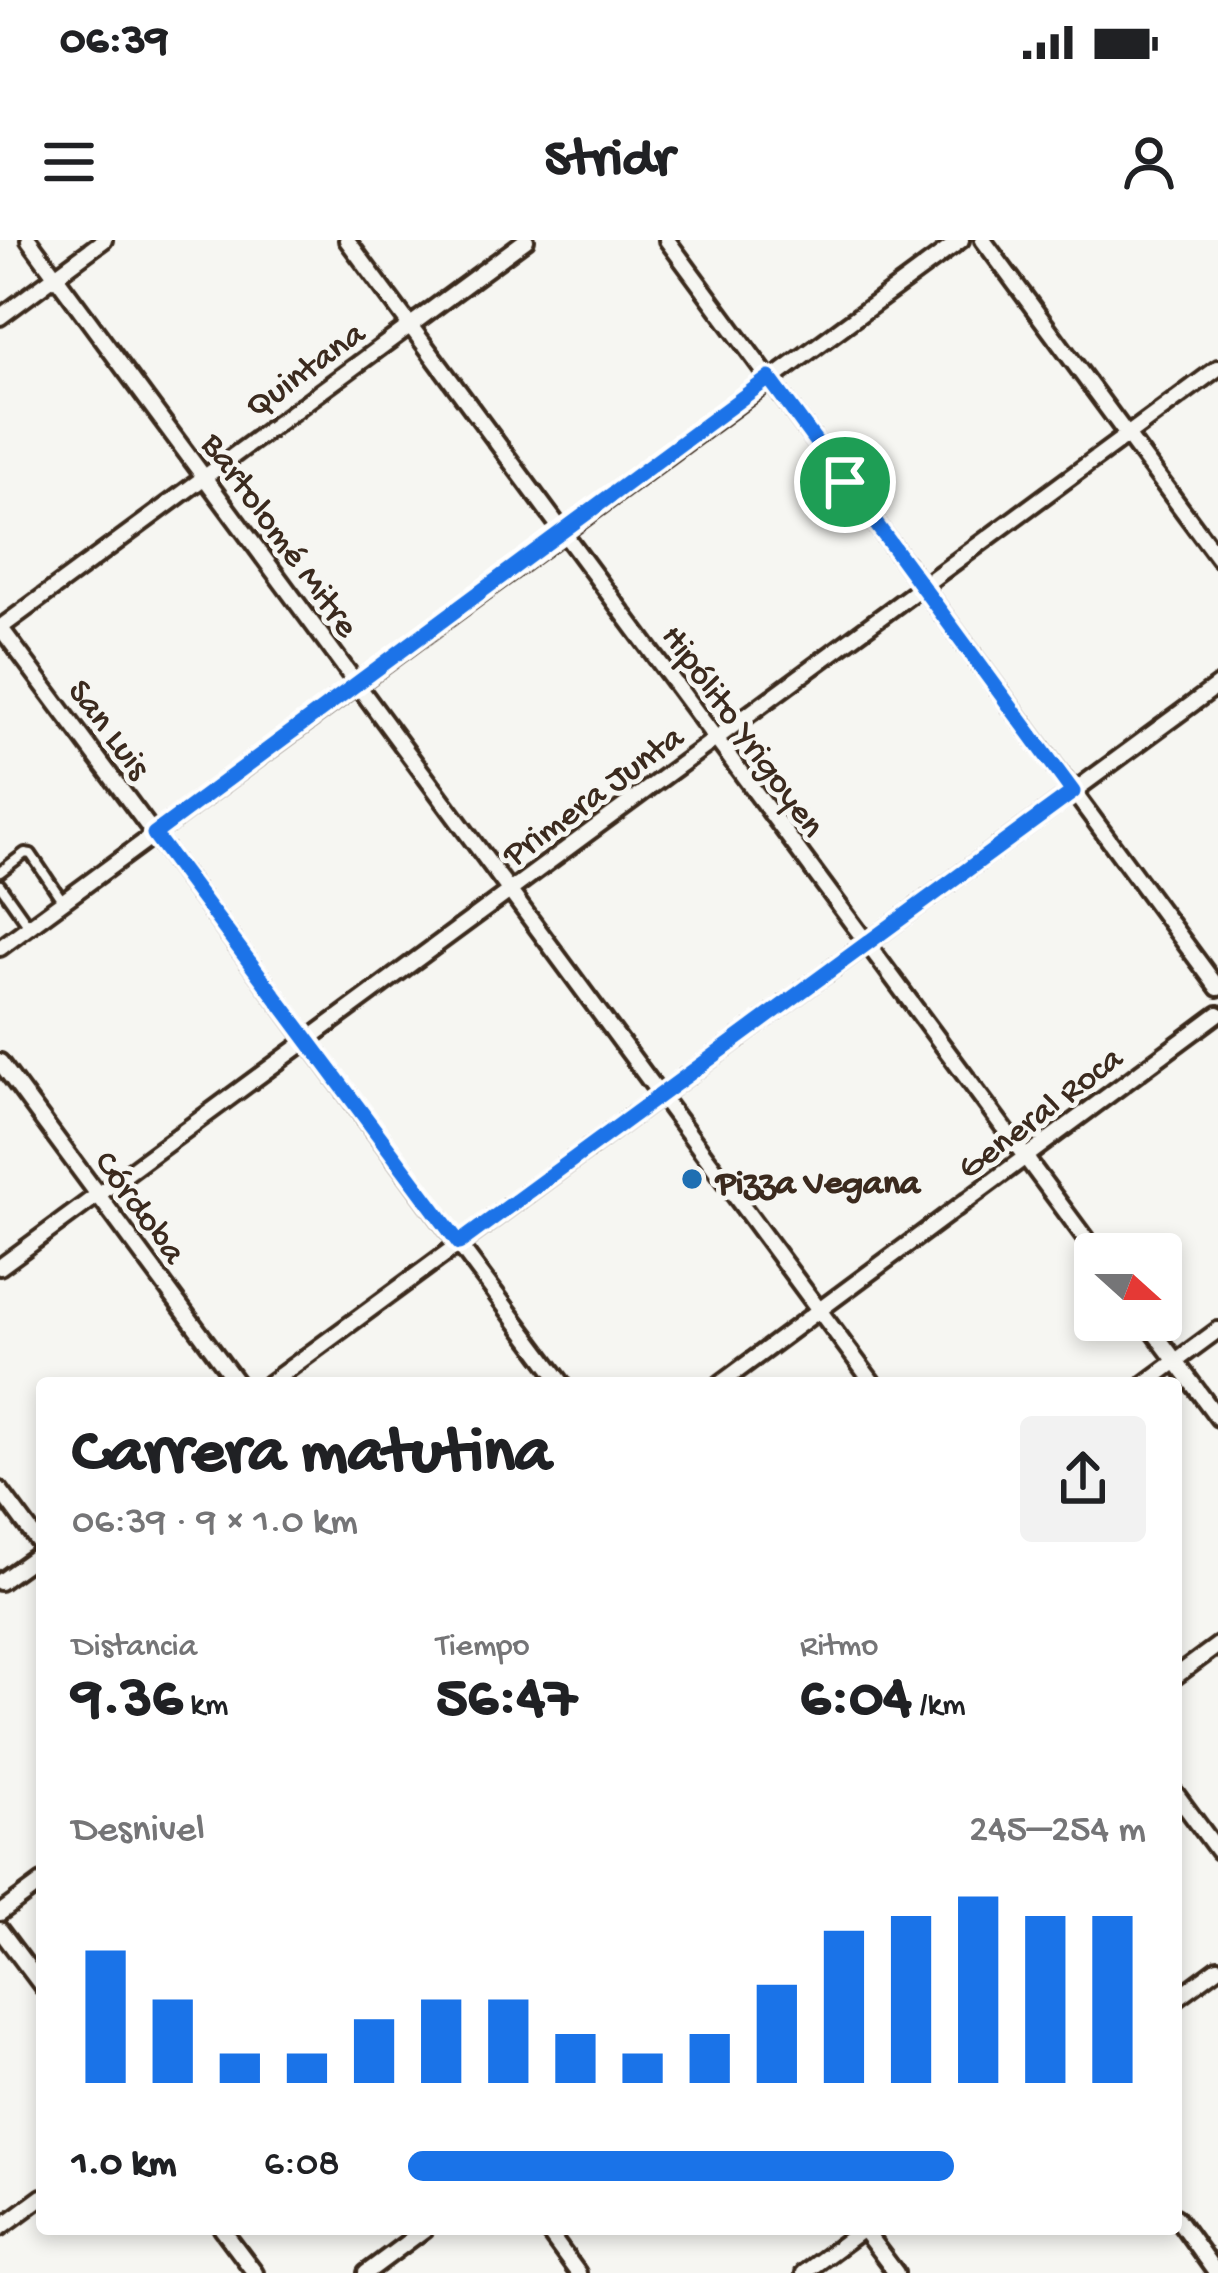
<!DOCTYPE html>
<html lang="es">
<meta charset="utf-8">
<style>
body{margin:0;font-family:"Gochi Hand",sans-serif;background:#f2f2f2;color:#202124;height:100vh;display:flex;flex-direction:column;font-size:45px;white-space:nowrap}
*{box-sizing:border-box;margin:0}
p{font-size:39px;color:#757577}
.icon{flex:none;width:66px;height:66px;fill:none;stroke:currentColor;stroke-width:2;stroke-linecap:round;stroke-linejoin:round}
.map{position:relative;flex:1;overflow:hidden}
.side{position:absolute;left:36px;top:1137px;width:1146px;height:858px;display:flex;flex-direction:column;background:#fff;border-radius:12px;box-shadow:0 6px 18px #0003}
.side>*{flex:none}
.needle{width:78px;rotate:111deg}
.buttons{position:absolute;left:1074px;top:993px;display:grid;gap:24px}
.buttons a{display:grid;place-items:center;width:108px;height:108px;border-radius:12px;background:#fff;box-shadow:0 6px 18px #0003;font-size:60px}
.pin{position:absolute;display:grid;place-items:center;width:102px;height:102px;color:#fff;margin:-51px;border:6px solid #fff;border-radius:50%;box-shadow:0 3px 12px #0007}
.round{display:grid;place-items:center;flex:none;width:126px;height:126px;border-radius:12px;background:#f2f2f2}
.overview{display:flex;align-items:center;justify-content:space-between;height:204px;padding:0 36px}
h1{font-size:66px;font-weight:700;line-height:90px}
.figures{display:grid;grid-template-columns:repeat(3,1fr);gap:18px;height:204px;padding:12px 36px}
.figures div{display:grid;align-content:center}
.figures b{font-size:60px;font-weight:700}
.figures small{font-size:33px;font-weight:400}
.figures p{font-size:33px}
.chart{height:336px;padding:24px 36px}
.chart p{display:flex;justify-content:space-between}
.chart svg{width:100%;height:216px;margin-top:12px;stroke:#1a73e8;stroke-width:6}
ul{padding:0 36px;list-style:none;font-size:39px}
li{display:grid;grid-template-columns:192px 144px 1fr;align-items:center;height:90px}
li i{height:30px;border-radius:15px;background:#1a73e8}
.status{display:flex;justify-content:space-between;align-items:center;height:84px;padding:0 60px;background:#fff;direction:ltr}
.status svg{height:33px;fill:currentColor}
header{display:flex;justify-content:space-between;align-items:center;height:156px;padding:0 36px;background:#fff;font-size:54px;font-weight:700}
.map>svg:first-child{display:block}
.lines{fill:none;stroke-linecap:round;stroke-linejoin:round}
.lane-casing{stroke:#3b2a1e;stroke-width:16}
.street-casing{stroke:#3b2a1e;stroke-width:22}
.lane{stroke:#f6f6f2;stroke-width:8}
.street{stroke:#f6f6f2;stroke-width:14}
.route-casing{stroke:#fff;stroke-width:24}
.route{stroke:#1a73e8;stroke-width:15}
.poi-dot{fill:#1f6fb2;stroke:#f6f6f2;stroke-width:4.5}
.labels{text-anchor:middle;stroke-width:10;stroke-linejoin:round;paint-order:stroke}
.street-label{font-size:36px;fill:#3b2a1e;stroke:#f6f6f2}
.poi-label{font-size:36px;font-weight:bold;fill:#3b2a1e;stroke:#f6f6f2;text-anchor:start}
</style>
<div class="status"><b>06:39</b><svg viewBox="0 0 49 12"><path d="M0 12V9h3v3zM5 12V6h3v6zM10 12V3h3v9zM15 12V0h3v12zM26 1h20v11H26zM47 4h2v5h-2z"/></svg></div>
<header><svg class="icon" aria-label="menu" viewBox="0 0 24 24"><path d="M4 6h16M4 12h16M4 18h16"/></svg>Stridr<svg class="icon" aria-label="person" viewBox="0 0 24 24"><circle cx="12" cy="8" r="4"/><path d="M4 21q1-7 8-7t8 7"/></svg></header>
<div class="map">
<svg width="1218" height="2033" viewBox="0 0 1218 2033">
<rect width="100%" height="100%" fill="#f6f6f2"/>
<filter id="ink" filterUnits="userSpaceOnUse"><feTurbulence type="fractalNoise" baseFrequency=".00833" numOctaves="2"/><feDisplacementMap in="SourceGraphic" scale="24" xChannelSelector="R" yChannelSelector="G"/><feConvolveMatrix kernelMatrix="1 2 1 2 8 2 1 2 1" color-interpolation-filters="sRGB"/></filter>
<g filter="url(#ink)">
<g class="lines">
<defs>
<path id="lane" d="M0,632L25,613L31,614L62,660
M0,645L29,686"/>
<path id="street" d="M29,0L873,1143
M347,0L1097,1014
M667,0L1218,748
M983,0L1218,318
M0,77L104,0
M0,387L562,1143
M0,388L526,0
M0,708L961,0
M0,822L237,1143
M0,1027L1218,128
M1145,1080L1218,1178
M270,1143L1218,445
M721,1143L1218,774
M1146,1143L1218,1090
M0,1250L42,1307
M0,1342L42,1312
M1176,1436L1218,1405
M1176,1554L1218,1611
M0,1673L42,1642
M0,1690L42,1746
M1176,1759L1218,1728
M1176,1977L1216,2033
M0,1988L42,1957
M222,1989L255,2033
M546,1989L578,2033
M863,1989L896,2033
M366,2033L425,1989
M804,2033L863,1989"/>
</defs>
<use href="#lane" class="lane-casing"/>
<use href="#street" class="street-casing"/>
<use href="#lane" class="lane"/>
<use href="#street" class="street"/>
</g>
</g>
<g class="lines" filter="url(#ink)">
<defs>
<path id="route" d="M769,138L1073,552L459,1003L154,594Z"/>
</defs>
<use href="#route" class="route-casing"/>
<use href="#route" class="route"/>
</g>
<circle class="poi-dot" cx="692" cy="939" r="12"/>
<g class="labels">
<g class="street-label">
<text transform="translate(303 127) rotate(-36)" y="13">Quintana</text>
<text transform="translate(283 293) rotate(54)" y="13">Bartolomé Mitre</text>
<text transform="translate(112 487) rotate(53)" y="13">San Luis</text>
<text transform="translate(746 489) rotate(54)" y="13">Hipólito Yrigoyen</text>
<text transform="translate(591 553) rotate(-36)" y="13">Primera Junta</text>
<text transform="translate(1038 870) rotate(-37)" y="13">General Roca</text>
<text transform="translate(143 965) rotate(54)" y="13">Córdoba</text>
</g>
<g class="poi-label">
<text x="716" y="952">Pizza Vegana</text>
</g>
</g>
</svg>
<div class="buttons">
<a><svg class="needle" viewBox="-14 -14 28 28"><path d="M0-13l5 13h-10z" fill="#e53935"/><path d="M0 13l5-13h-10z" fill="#757577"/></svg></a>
</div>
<div class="pin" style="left:845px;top:242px;background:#1e9e55"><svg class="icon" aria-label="arrive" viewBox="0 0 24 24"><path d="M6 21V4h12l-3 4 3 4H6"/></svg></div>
<section class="side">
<div class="overview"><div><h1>Carrera matutina</h1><p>06:39 · 9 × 1.0 km</p></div><a class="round"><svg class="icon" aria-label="share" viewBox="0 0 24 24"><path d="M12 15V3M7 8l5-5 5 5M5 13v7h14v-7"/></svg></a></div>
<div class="figures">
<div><p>Distancia</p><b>9.36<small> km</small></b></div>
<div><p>Tiempo</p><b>56:47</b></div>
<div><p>Ritmo</p><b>6:04<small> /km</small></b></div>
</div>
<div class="chart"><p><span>Desnivel</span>245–254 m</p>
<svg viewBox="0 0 160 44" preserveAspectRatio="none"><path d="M5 44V17M15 44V27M25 44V38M35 44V38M45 44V31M55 44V27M65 44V27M75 44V34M85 44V38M95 44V34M105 44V24M115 44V13M125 44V10M135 44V6M145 44V10M155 44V10"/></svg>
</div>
<ul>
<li><b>1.0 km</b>6:08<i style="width:74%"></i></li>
</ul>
</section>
</div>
